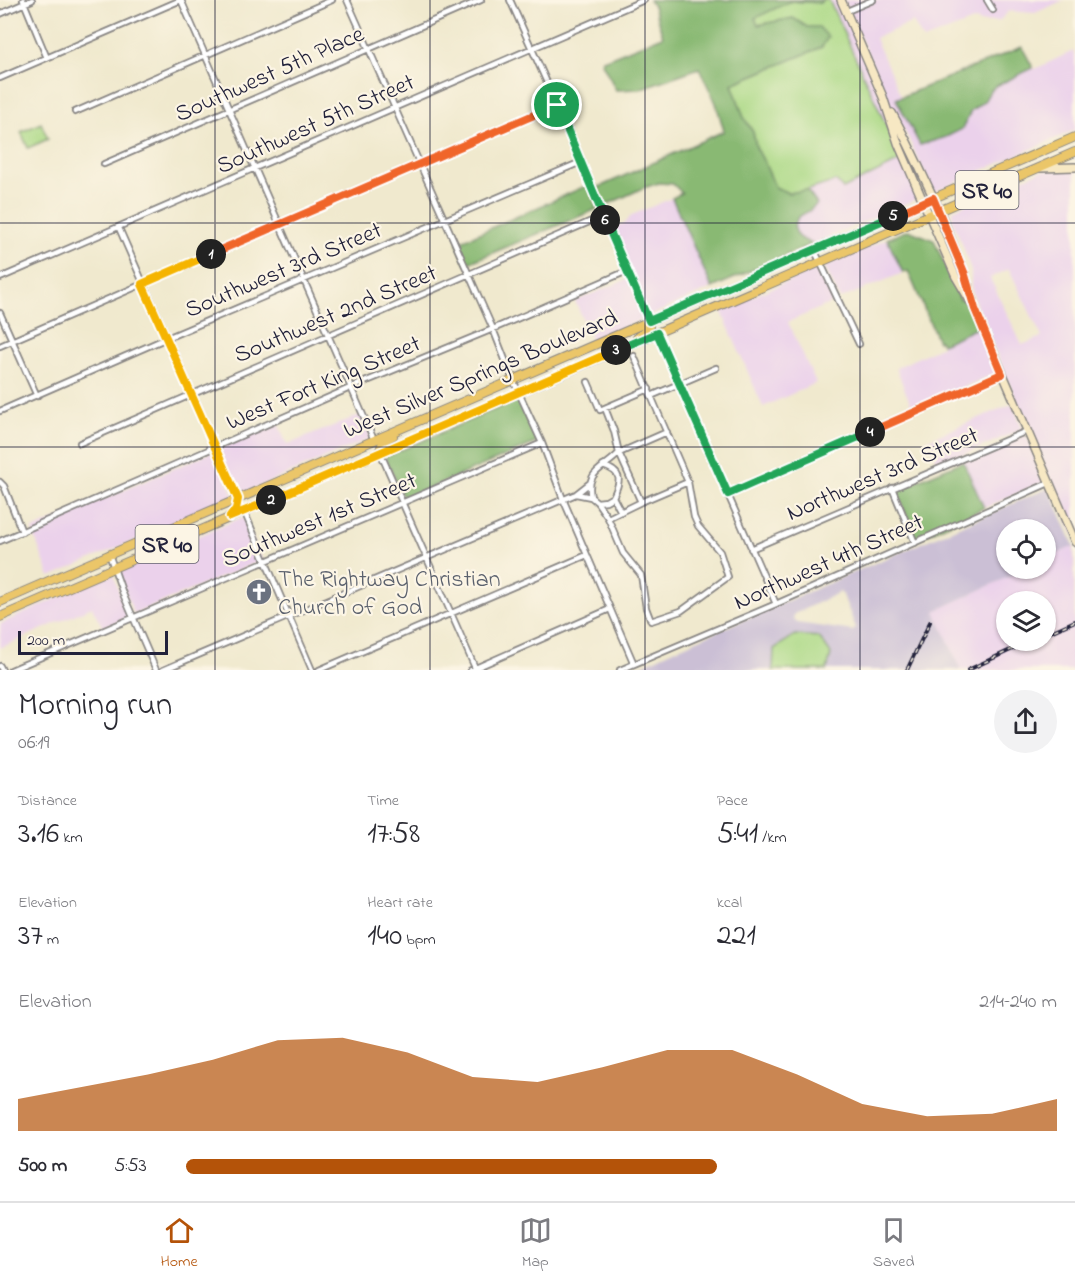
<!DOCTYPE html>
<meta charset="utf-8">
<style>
body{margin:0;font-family:"Indie Flower",sans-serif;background:#f2f2f3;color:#2b2b33;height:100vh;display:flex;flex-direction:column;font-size:22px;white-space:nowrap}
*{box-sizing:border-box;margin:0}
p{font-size:20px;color:#7c7c81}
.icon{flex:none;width:33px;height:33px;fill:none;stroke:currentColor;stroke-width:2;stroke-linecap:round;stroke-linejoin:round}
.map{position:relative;height:670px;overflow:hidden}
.panel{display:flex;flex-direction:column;background:#fff;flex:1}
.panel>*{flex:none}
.controls{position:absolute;left:996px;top:519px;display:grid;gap:12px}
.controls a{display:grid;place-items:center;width:60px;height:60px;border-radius:50%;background:#fff;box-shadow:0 2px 4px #0004;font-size:30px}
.scale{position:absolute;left:18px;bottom:15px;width:150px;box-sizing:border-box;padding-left:6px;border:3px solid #22223b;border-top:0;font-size:16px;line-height:21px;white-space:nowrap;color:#22223b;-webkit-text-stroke:4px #fcf5e5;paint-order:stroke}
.pin{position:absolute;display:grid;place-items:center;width:51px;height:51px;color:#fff;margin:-26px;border:3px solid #fff;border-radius:50%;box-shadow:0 2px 6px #0007}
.km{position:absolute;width:30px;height:30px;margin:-15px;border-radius:50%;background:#222;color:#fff;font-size:16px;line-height:30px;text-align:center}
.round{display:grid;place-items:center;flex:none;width:63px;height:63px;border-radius:32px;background:#f2f2f3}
.overview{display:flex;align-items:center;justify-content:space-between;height:102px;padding:0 18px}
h1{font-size:33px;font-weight:600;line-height:45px}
.stats{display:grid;grid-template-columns:repeat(3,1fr);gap:9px;height:102px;padding:6px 18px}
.stats div{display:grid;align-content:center}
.stats b{font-size:30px;font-weight:600}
.stats small{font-size:16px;font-weight:400}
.stats p{font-size:16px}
.chart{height:168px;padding:12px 18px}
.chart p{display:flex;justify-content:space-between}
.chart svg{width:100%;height:108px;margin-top:6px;fill:#b45309;opacity:.7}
ul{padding:0 18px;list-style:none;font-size:20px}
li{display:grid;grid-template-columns:96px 72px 1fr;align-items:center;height:45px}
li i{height:15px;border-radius:8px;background:#b45309}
.dock{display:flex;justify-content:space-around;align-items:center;height:84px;border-top:2px solid #e1e1e2;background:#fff;font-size:16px;color:#7c7c81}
.dock a{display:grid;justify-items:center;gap:3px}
.dock .selected{color:#b45309}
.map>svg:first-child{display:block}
.built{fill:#ebd1eb;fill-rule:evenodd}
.industrial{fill:#cbbfd5;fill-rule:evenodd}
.green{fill:#acd986;stroke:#677e60;stroke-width:1.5}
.forest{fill:#89b973;stroke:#566e57;stroke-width:1.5}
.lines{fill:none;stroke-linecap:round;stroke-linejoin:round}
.street-casing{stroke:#898684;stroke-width:8}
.secondary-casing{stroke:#898684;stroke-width:10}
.primary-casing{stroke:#898684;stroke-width:10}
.street{stroke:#fff;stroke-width:4.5}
.secondary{stroke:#f7e8c3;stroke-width:7}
.primary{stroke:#ebc669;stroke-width:8}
.rail-casing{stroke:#22223b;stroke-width:4}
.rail{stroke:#fcf5e5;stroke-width:1.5;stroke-dasharray:4.5;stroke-linecap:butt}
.split-1-casing{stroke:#fff;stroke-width:12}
.split-2-casing{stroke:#fff;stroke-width:12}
.split-3-casing{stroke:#fff;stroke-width:12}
.split-4-casing{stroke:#fff;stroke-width:12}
.split-5-casing{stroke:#fff;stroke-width:12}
.split-6-casing{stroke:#fff;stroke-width:12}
.split-7-casing{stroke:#fff;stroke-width:12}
.split-1{stroke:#f0652b;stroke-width:8}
.split-2{stroke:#f5b400;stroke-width:8}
.split-3{stroke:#f5b400;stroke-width:8}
.split-4{stroke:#22a559;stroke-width:8}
.split-5{stroke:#f0652b;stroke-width:8}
.split-6{stroke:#22a559;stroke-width:8}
.split-7{stroke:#22a559;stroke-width:8}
.grid{fill:none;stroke:#22223b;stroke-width:1.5;stroke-opacity:0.55}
.labels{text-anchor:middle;stroke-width:4.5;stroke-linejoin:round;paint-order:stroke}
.shield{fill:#fcf5e5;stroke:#63616e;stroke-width:1.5}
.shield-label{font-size:22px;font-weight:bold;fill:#22223b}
.street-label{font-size:24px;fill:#22223b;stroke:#fcf5e5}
.worship-label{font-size:24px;fill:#5b616d;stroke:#fcf5e5;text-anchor:start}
</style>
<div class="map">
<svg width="1075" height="670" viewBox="0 0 1075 670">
<rect width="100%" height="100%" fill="#fcf5e5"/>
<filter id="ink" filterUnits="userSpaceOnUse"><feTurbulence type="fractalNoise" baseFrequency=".0167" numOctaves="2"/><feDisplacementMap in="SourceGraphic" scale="12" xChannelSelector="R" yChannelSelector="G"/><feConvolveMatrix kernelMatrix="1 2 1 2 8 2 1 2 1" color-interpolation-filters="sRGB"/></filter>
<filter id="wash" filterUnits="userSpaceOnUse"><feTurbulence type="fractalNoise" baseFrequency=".008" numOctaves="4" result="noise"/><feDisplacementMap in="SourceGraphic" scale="24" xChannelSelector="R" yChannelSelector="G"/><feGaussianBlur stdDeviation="1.35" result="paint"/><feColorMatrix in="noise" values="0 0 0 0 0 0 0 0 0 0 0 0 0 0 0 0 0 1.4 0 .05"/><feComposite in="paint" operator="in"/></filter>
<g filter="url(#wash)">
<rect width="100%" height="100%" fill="#f0e9ce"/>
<path class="built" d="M829,0H839L881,98L919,198L812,244L798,237L794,226L798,217L809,211L817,204L808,190L902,160Z
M844,0H1064L1035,13L1009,11L999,21L980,22L976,20L923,40L913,22L875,38L901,96L913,91L897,99L920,145L946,137L962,129L971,111L985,100L990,91L996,86L1033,68L1035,69L1073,51L1075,56V130L933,192L909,139L886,96Z
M1055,170H1075V536L977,308L971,286V271L963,246L952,220L953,210L1040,171ZM1009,269L1042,337L1022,345L990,278Z
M672,198L712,288L649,316L611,228L625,223L632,215Z
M887,239L903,273L840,299L824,266Z
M819,268L836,301L788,322L816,383L763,407L721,310Z
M628,279L645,318L592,341L575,301Z
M979,327L998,372L913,410L896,368L942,346V344Z
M1012,404L1023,429L939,465L927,440Z
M362,414L371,438L239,495L219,449L278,423L287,445Z
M1026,435L1046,481L984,508L963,461Z
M214,451L234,497L50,577L32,530Z
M243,517L262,560L134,614L122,585L118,571Z
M1074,546L1075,670H961L935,611L1025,569L1046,568V559ZM1006,602H1046V640H1006Z
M113,573L117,586L129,617L103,628L92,607L0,648V624Z"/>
<path class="industrial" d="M1049,488L1074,546L1046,559V530H1006V568L1025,569L935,611L961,670H827L831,654L774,649L773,670H639L638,667L674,650ZM840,592L843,596L856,628L853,631L798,623L793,620L794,614Z"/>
<path class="green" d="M822,0H829L902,160L843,189L836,181L808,190L788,193L775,187L765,164L756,147L753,132L744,118L732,84L822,47L807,27L793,18L758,25L754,17L791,1L820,3Z
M41,123L48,139L28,148L21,132Z
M795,635L819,637L831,654L827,670H773L774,649Z"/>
<path class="forest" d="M649,0H822L820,3L791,1L755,18L758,25L793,18L807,27H819L828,37L822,47L732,84L744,118L753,132L756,147L765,164L775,187L788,193L807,190L817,204L809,211L798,217L794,226L798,237L812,244L712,288L672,198L682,193L673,184L659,183L643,188L602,207L595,189L724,131L716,103L699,68L639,89L616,90L601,61L663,36L653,6Z
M1022,47L1033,68L996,86L990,91L985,100L971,111L962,129L946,137L920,145L896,99Z
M588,185L597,209L466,264L457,243Z
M908,230L934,240L960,300L966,299L979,327L942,344L940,340L938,341L908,271L903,273L887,239Z
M519,399L540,441L404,499L385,457Z
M963,461L984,508L916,539L896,490Z"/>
</g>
<g filter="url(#ink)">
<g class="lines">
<defs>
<path id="street" d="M23,0L47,58
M181,0L374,440
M347,0L493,329L513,380L542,443L563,499L634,664
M510,0L557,105L649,321
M987,0L993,10
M847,11L873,0
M0,14L32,0
M0,78L181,0
M75,112L332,0
M104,164L481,0
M119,228L238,499
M814,249L859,344
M0,278L644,0
M0,313L37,396
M657,333L776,604
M0,346L419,164L557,105
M634,356L651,396L716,368
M588,382L600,410L649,389
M0,411L167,338L581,162
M667,432L619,453L641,502L688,482
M80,443L603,216
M380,452L476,670
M603,466C623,472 621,481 613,497L621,512
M0,482L4,486L22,532
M892,488L915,543
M576,494L591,497L597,502L608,518L623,553L641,575L646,608L651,621L681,611L728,577L720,552L698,526L694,517L688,482L651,396
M728,494L1001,374
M591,497C585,470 605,469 619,453L614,431L605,408
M597,502L606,501L613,497
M244,511L312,670
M608,518L641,502
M0,541L350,388L493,329L627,271
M751,549L1027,431
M109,554L123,594L156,670
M0,666L2,670
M11,670L542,443
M163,670L576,494L590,483
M319,670L587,555
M471,670L610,609
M620,670L776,604L1049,483"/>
<path id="secondary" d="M841,0L883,97L898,143L929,215L956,277L975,309L1075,542
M892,113C909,144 924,177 939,210C951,239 963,268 972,298
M1041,168L1075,167"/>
<path id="primary" d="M637,338L649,328V321
M380,452C381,443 385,440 393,436
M0,602L1075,137
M0,617L1075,152"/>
</defs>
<use href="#street" class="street-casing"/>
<use href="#secondary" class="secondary-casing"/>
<use href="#primary" class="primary-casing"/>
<use href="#street" class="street"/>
<use href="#secondary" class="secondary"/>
<use href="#primary" class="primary"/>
<defs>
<path id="rail" d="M1046,634L1075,621
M907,670L930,622
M968,670L1032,640"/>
</defs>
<use href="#rail" class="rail-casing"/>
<use href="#rail" class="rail"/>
</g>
</g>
<g class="lines" filter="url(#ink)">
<defs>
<path id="split-1" d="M211,254L557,105"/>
<path id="split-2" d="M211,254L142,284L238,499L236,509L230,517L271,500"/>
<path id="split-3" d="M271,500L616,350"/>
<path id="split-4" d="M616,350L657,333L728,494L870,432"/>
<path id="split-5" d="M870,432L1002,374L975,309L964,272L933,198L893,216"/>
<path id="split-6" d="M605,220L649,321L893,216"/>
<path id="split-7" d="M557,105L605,220"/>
</defs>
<use href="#split-1" class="split-1-casing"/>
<use href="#split-2" class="split-2-casing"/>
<use href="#split-3" class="split-3-casing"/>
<use href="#split-4" class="split-4-casing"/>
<use href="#split-5" class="split-5-casing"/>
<use href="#split-6" class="split-6-casing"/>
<use href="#split-7" class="split-7-casing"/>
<use href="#split-1" class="split-1"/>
<use href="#split-2" class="split-2"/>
<use href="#split-3" class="split-3"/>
<use href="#split-4" class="split-4"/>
<use href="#split-5" class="split-5"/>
<use href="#split-6" class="split-6"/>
<use href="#split-7" class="split-7"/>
</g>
<path class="grid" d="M215,0V670M430,0V670M645,0V670M860,0V670M0,223H1075M0,447H1075"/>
<defs>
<symbol id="church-disc" viewBox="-11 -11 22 22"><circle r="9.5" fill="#6b7280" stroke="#fcf5e5"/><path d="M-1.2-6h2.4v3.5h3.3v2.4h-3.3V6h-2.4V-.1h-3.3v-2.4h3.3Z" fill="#fff"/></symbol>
</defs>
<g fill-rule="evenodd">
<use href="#church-disc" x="244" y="577" width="30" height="30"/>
</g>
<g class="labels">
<g class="shield">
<rect x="955.5" y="171" width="63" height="38" rx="4.5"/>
<rect x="135.5" y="525" width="63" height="38" rx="4.5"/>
</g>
<g class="shield-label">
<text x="987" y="198">SR 40</text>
<text x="167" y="552">SR 40</text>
</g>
<g class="street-label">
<text transform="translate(269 73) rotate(-24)" y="8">Southwest 5th Place</text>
<text transform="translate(315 123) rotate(-24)" y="8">Southwest 5th Street</text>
<text transform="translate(283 269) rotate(-23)" y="8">Southwest 3rd Street</text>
<text transform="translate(335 313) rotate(-23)" y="8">Southwest 2nd Street</text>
<text transform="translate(480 373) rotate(-23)" y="8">West Silver Springs Boulevard</text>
<text transform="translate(323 382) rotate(-23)" y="8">West Fort King Street</text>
<text transform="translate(882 473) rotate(-23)" y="8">Northwest 3rd Street</text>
<text transform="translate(319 519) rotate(-23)" y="8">Southwest 1st Street</text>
<text transform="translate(828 561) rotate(-24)" y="8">Northwest 4th Street</text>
</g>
<g class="worship-label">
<text x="278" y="586">The Rightway Christian<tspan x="278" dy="28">Church of God</tspan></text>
</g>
</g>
</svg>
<div class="controls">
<a><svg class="icon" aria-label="locate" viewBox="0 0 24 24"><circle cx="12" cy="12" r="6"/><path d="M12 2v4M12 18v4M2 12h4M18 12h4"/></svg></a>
<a><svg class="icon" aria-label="layers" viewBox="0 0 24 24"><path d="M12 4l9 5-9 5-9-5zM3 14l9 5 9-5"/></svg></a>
</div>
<div class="scale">200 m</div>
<div class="pin" style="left:557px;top:105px;background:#1e9e55"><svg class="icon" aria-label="arrive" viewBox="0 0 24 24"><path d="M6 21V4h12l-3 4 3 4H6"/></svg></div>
<b class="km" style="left:211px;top:254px">1</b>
<b class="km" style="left:271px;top:500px">2</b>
<b class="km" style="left:616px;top:350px">3</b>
<b class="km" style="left:870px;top:432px">4</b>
<b class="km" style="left:893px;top:216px">5</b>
<b class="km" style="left:605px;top:220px">6</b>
</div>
<section class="panel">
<div class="overview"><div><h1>Morning run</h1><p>06:19</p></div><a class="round"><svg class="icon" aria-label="share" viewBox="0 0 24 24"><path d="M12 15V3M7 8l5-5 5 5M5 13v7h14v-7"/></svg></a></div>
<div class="stats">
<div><p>Distance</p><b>3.16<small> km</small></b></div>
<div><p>Time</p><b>17:58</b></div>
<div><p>Pace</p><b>5:41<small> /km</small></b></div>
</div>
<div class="stats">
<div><p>Elevation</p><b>37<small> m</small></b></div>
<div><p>Heart rate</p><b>140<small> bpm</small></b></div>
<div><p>kcal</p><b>221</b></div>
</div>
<div class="chart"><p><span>Elevation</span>214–240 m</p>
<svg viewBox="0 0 160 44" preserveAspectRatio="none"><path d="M0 44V31L10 26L20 21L30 15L40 7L50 6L60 12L70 22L80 24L90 18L100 11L110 11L120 21L130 33L140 38L150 37L160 31V44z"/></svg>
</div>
<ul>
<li><b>500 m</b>5:53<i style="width:61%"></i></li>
</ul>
</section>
<nav class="dock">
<a class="selected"><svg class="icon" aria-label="home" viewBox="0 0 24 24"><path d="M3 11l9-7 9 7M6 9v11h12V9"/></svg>Home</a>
<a><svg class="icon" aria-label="map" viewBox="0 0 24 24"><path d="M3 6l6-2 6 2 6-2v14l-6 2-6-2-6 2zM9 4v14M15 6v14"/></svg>Map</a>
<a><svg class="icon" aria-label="saved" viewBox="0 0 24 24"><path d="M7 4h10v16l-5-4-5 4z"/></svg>Saved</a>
</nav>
